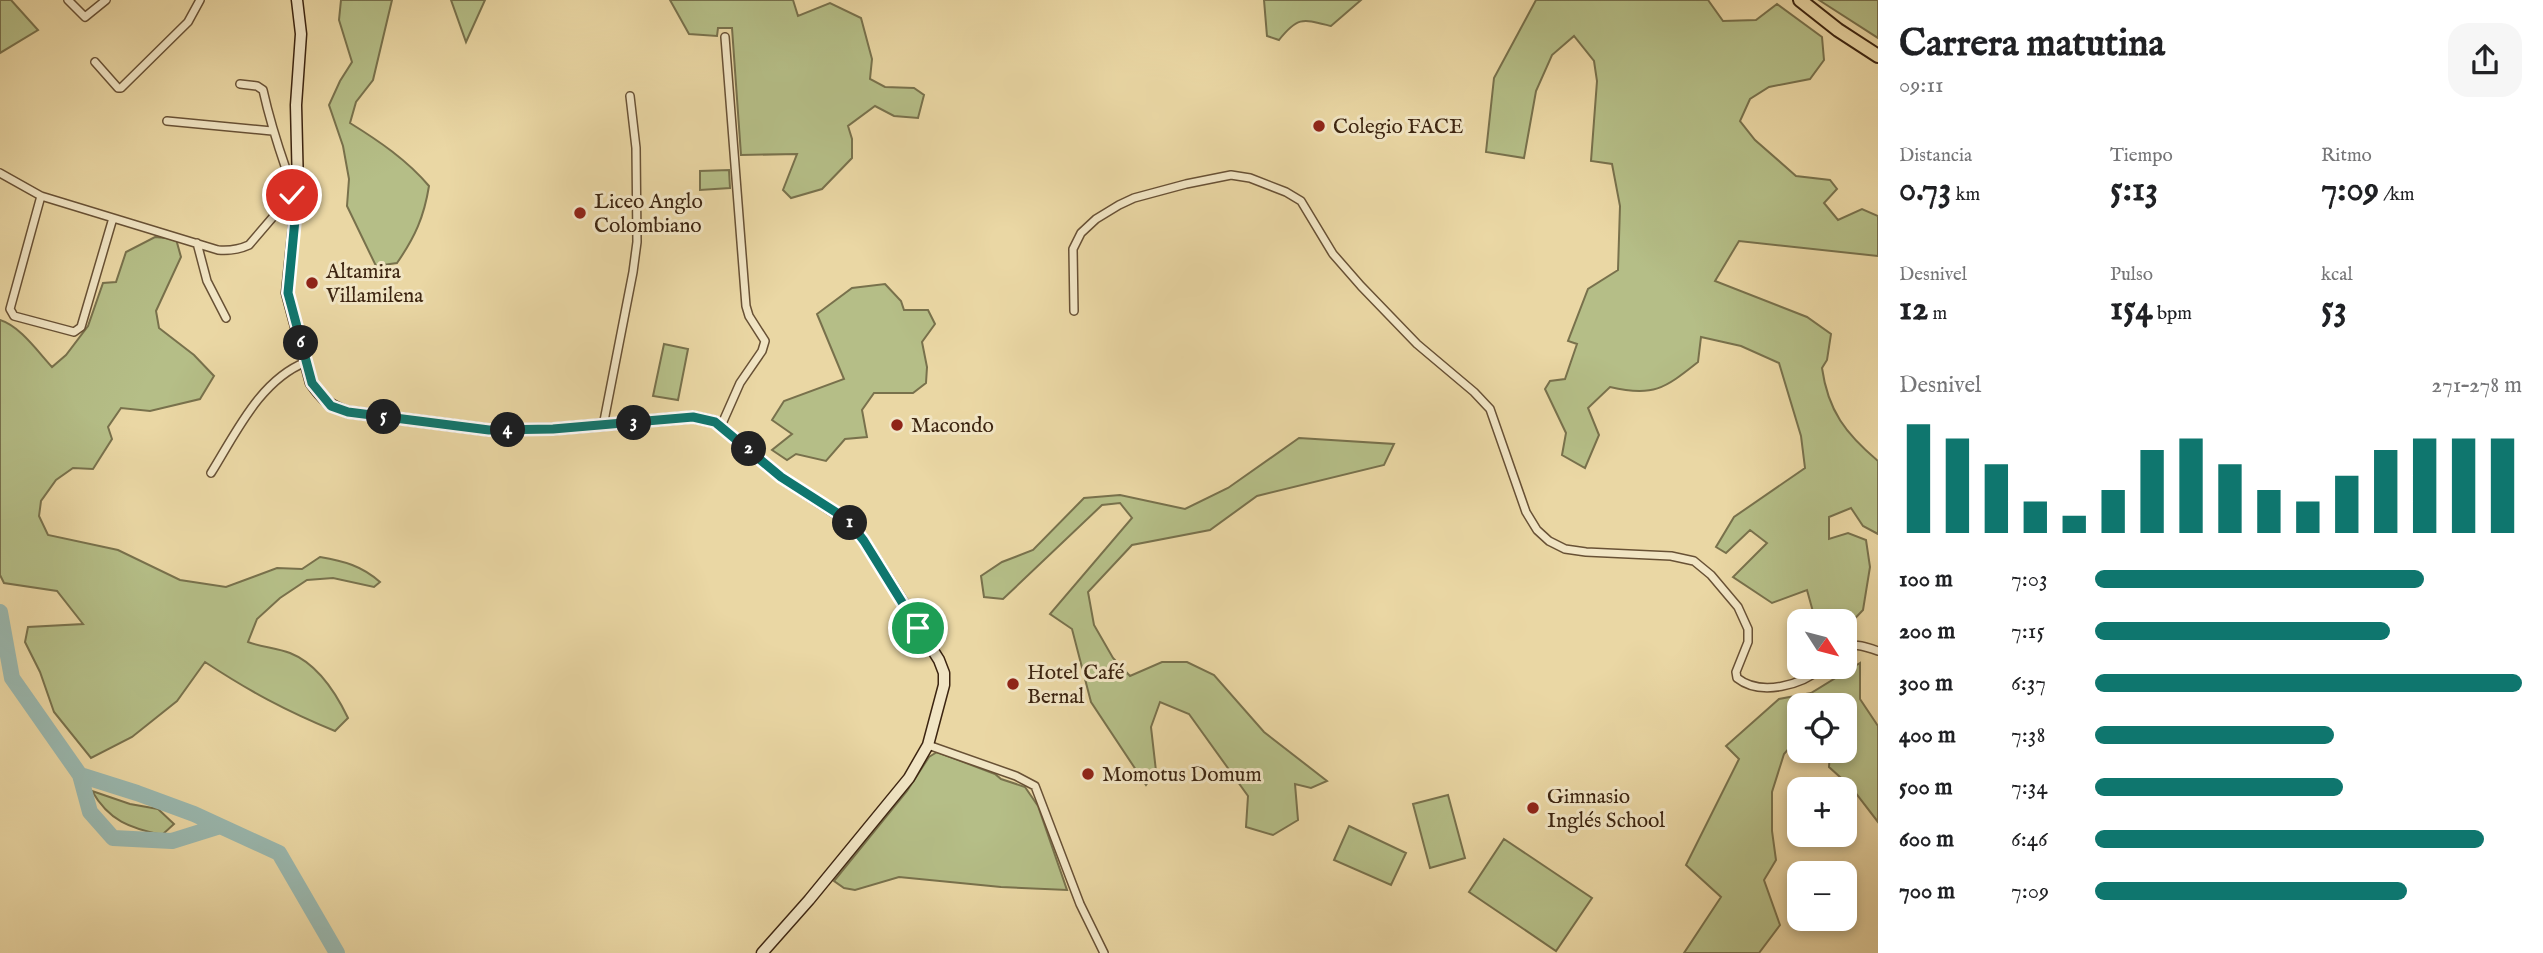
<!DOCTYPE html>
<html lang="es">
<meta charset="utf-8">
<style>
body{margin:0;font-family:"IM FELL English",serif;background:#f6f6f6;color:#202124;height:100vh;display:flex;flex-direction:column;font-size:26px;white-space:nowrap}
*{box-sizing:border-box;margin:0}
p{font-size:23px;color:#757577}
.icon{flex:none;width:38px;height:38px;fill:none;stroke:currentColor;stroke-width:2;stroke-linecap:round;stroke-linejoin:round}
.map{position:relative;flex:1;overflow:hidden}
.panel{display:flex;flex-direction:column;background:#fff;width:665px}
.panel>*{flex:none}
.needle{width:46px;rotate:126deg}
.tools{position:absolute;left:1787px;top:609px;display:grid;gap:14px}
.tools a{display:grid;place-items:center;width:70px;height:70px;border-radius:14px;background:#fff;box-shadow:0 4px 10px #0003;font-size:35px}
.pin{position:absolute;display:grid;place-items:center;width:60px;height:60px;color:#fff;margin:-30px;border:4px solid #fff;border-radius:50%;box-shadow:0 2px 7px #0007}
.km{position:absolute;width:35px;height:35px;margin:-18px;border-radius:50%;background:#222;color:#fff;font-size:19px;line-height:35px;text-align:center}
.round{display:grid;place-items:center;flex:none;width:74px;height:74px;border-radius:21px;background:#f6f6f6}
.overview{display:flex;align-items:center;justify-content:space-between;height:119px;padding:0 21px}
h1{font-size:38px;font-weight:800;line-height:52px}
.figures{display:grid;grid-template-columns:repeat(3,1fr);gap:10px;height:119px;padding:7px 21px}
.figures div{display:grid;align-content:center}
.figures b{font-size:35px;font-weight:800}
.figures small{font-size:19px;font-weight:400}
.figures p{font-size:19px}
.chart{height:196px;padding:14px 21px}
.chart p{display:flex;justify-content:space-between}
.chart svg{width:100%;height:126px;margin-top:7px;stroke:#0f766e;stroke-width:6}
ul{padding:0 21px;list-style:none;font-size:23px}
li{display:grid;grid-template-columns:112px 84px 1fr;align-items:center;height:52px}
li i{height:18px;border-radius:9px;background:#0f766e}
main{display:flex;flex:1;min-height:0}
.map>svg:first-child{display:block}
.green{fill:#b5be87;stroke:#78714c;stroke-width:2}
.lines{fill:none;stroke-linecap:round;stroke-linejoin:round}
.river{stroke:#9ab8af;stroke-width:16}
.street-casing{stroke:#685135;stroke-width:10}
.secondary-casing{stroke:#3c2410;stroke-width:13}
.highway-casing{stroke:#3c2410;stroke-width:16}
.street{stroke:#f1e5c4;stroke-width:7}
.secondary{stroke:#f1e5c4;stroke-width:10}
.highway{stroke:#ead7a4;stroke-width:12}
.route-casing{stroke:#fff;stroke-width:14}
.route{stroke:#0f766e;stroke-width:9}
.poi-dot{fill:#8f2418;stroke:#f1e5c4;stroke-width:2.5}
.labels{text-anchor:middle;stroke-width:6;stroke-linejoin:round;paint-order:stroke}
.poi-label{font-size:21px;fill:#3c2410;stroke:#f1e5c4;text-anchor:start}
</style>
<main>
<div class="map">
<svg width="1878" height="953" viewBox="0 0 1878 953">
<rect width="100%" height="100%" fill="#ead7a4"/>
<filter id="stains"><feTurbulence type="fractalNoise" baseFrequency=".00286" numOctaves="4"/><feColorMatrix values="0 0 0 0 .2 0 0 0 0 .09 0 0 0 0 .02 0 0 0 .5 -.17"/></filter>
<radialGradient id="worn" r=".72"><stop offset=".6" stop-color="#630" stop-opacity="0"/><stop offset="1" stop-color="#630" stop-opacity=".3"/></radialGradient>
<path class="green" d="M0,0H11L38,30L0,53Z
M341,0H392L373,80L356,102L350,123C379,141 407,160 429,186C424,217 415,237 397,263L376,266L347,206L349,179L343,146L329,105L340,81L352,62L339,20Z
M451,0H485L466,42Z
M670,0H793L798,16L830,3L861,18L872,59L870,79L885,87L914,88L924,95L918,118L894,116L875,106L848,126L852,139V158L822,189L791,198L783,190L797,154L741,155L732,28H718L717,36L689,34Z
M1264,0H1361L1331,26C1303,19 1298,16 1279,40L1267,36Z
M1536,0H1708L1723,21L1756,20L1777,4L1822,37L1824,60L1810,79L1769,87L1750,99L1740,121L1755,140L1796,176L1830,180L1837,189L1824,203L1838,220L1862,209L1878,216V256L1739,241L1715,281L1807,317L1831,334L1827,360L1822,368C1828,411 1846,434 1878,461V534L1863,526L1851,508L1829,517V539L1848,533L1866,540L1870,567L1863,610L1845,629L1844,621H1813L1815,619L1807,590L1772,603L1733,577L1767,543L1750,530L1726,553L1716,547L1734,517L1805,468L1801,436L1779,363L1741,346L1701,337L1698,362C1664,389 1653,397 1610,387L1588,408L1599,435L1585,468L1562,455L1566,433L1545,389L1550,381L1565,379L1577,344L1568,341L1588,289L1618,270L1620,206L1612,164L1591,161L1597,81L1594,61L1574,36L1552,55L1536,91L1524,158L1486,152L1494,78Z
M1819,0H1878V38L1822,2Z
M729,170L730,188L700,190V171Z
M155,237L176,239L181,257L156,311L159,328L194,355L214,376L200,399L150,411L121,408L108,427L112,439L93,469L73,468L56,480L41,501L39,516L48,535L118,550L180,580L226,587L277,568L302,569L320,557C344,561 362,566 380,582L374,587L333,578L307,580L280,598L257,619L248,642C261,647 277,648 290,653C318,664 336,693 348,718L335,731C286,711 249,691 205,662L177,701L132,737L91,758L54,712L40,672L25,642L28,627L83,624L57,591L4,583L0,575V320C20,326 38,352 52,367L66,355L88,326L103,283L116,282L126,252Z
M885,284L901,301L904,310H928L935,324L922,342L927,367L926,383L913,393H874L862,410L867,437L845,439L826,461L796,454L787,460L772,450L792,434L772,420L784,401L844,379L817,314L852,288Z
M664,344L688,349L678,400L653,396Z
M1299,438L1394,444L1384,465L1257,496L1210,530L1132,545L1088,592L1094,625L1113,658L1130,676L1162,662H1187L1214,675L1264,732L1327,781L1311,788L1295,784L1298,820L1273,835L1246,827L1248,796L1189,714L1160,702L1151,727L1156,771L1146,785L1091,702L1072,629L1050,614L1132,518L1120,503L1102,505L1003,599L984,597L981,576L1002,562L1033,550L1084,498L1120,495L1185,509L1228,488Z
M1860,663V699L1878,726V822L1851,787L1829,767L1830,751H1844V705H1799V737L1784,754L1772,792V831L1776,860L1764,880L1780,925L1759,953H1684L1721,897L1686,865L1739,759L1726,746L1779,699L1811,693Z
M937,752L995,774L1001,779L1025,787L1038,806L1067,890L1001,887L899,877L855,890L844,888L834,881L907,791L929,757Z
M92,791L130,804L158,809L174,824L162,835C130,828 109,821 92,791Z
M1448,795L1465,858L1430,868L1413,804Z
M1349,826L1406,853L1391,885L1334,860Z
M1504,839L1592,898L1556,951L1469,892Z"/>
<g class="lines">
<path class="river" d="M0,612L12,678L80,775L137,793L194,814L279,853L337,953
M80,775L90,812L113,838L172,841L220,826"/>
<defs>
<path id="street" d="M68,0L85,17L106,0
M95,62L118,88H121L188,22L200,0
M240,84L257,86L263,90C269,117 277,143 286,169C289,179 286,187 292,195
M167,121L272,131
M0,173L41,196L218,250C230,251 238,250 249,245L297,189
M41,196L10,309L14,316L74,332L81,327L113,218
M197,243L207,281L226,318
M1074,311L1073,249L1081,233L1096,219L1119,205L1134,198L1186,184L1231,175L1250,178L1286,192L1301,201L1333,254L1361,286L1417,344L1474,392L1490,409L1526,512L1537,530L1549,541L1565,549L1586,552L1671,556L1694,561L1711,575L1738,607L1748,629V642L1736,672L1737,678C1761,697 1802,685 1823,667
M603,426L633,272L637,242L636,148L630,96
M721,426L740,383L762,351L765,341L749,316L746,306L725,37
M211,473C236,433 260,380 306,362
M1844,647C1856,643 1867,647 1878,651
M928,745L1016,776L1035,786L1080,904L1104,953"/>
<path id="secondary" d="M297,0L301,34L296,105L298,188L287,293L311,383C323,400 329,405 348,412L489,430L553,429L693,417L715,422L781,477L847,520L864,541L939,660L944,673V685L928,745L909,778L809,900L762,953"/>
<path id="highway" d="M1800,0L1838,30L1878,56"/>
</defs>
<use href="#street" class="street-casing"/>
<use href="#secondary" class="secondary-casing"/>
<use href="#highway" class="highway-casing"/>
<use href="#street" class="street"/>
<use href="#secondary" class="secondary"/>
<use href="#highway" class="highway"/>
</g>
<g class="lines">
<defs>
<path id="route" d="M292,195L298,188L288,293L312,383L331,406L348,412L489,430L553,429L693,417L715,422L781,477L848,520L864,541L918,628"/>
</defs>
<use href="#route" class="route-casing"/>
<use href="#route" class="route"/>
</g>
<g class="poi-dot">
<circle cx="1319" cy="126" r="7"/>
<circle cx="580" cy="213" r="7"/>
<circle cx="312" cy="283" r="7"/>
<circle cx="897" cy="425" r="7"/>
<circle cx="1013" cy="684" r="7"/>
<circle cx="1088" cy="774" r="7"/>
<circle cx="1533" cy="808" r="7"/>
</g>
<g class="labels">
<g class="poi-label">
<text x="1333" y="133">Colegio FACE</text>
<text x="594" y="208">Liceo Anglo<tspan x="594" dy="24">Colombiano</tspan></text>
<text x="326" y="278">Altamira<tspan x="326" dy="24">Villamilena</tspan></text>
<text x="911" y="432">Macondo</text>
<text x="1027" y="679">Hotel Café<tspan x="1027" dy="24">Bernal</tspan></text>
<text x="1102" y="781">Momotus Domum</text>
<text x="1547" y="803">Gimnasio<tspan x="1547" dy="24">Inglés School</tspan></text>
</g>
</g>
<rect width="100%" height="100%" filter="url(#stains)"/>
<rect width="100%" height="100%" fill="url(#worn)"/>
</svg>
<div class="tools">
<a><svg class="needle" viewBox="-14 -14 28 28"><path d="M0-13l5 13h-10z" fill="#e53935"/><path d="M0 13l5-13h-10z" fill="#757577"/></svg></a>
<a><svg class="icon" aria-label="locate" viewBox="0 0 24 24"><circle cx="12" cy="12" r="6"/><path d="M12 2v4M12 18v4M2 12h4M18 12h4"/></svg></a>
<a>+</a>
<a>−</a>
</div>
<div class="pin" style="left:918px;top:628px;background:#1e9e55"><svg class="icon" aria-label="arrive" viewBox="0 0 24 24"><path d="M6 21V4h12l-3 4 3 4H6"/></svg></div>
<div class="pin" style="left:292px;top:195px;background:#d93025"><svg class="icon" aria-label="check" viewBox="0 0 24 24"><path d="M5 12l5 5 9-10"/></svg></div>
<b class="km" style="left:850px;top:523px">1</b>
<b class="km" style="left:749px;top:449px">2</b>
<b class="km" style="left:634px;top:423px">3</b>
<b class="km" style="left:508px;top:430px">4</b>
<b class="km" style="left:384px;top:417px">5</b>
<b class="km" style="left:301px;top:343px">6</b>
</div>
<section class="panel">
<div class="overview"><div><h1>Carrera matutina</h1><p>09:11</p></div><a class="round"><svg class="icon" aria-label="share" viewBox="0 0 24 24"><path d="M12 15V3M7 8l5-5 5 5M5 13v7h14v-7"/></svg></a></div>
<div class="figures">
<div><p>Distancia</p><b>0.73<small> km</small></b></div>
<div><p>Tiempo</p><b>5:13</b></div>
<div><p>Ritmo</p><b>7:09<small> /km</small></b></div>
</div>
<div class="figures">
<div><p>Desnivel</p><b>12<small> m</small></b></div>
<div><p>Pulso</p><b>154<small> bpm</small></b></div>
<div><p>kcal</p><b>53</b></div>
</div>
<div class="chart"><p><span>Desnivel</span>271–278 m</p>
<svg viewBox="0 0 160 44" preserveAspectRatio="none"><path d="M5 44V6M15 44V11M25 44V20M35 44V33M45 44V38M55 44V29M65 44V15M75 44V11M85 44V20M95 44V29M105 44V33M115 44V24M125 44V15M135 44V11M145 44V11M155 44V11"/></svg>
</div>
<ul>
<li><b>100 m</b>7:03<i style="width:77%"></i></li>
<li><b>200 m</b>7:15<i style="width:69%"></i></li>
<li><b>300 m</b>6:37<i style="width:100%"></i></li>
<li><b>400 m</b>7:38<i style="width:56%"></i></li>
<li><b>500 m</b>7:34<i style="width:58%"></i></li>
<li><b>600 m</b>6:46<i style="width:91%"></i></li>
<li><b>700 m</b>7:09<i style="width:73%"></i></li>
</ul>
</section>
</main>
